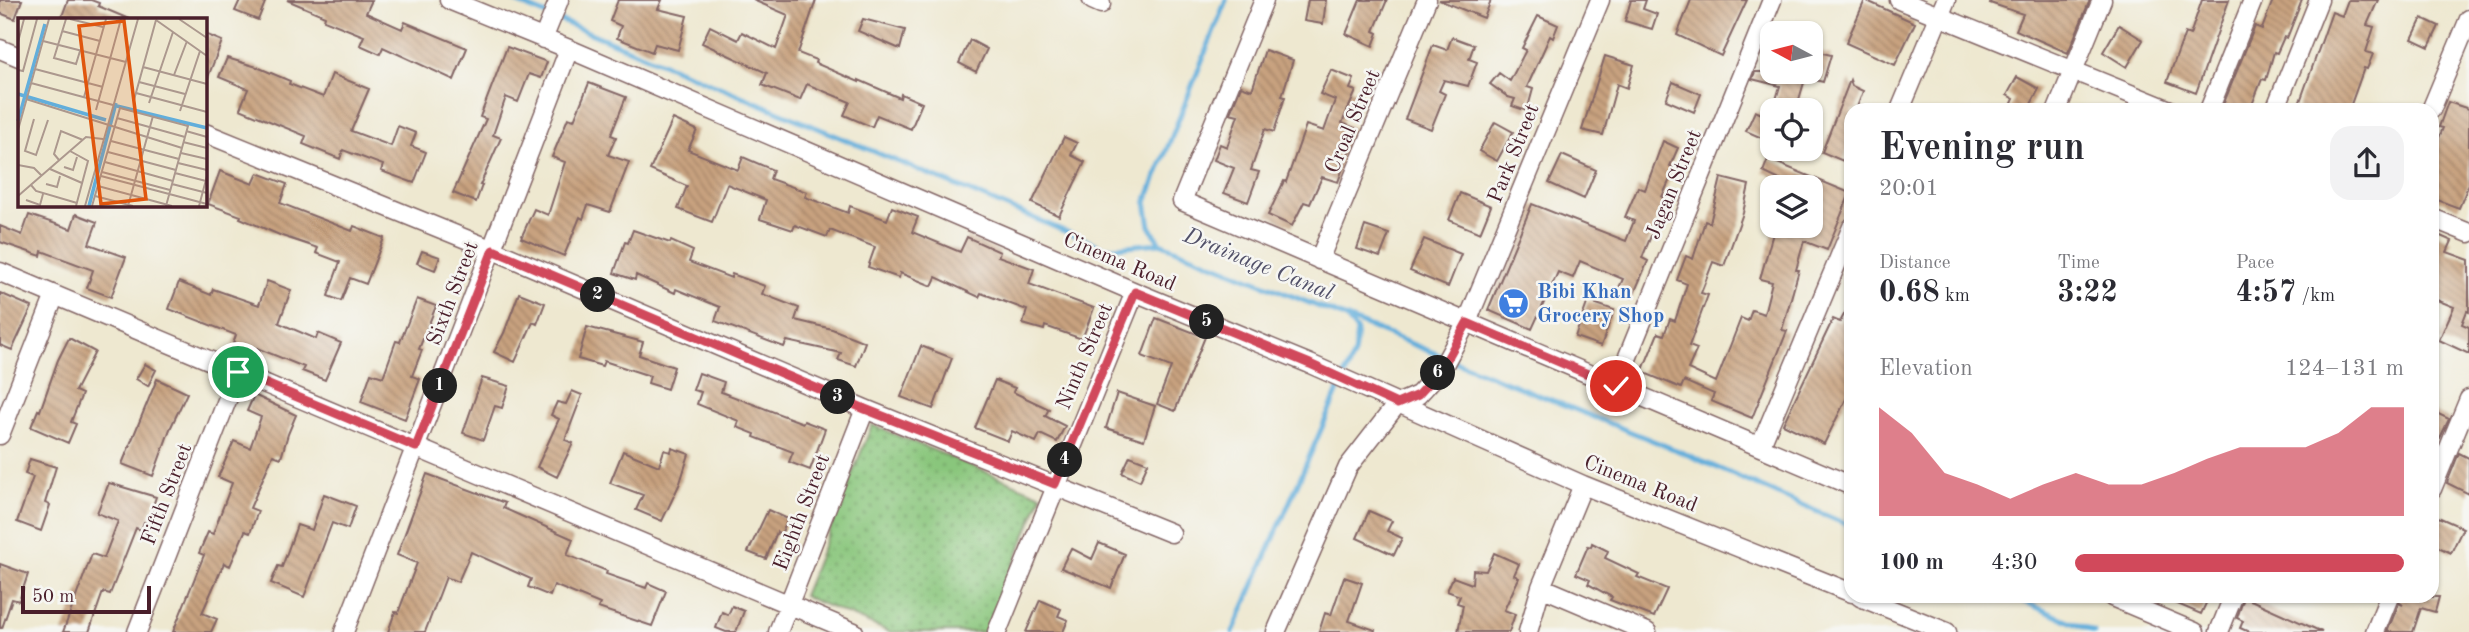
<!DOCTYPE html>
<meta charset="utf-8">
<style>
body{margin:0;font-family:"Old Standard TT",serif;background:#f2f2f3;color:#2b2b33;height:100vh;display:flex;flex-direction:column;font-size:26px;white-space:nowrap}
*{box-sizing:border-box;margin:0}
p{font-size:23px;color:#7c7c81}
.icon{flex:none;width:38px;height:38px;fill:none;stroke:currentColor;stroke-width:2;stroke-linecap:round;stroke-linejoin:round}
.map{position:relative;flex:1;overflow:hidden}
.panel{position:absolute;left:1844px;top:103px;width:595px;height:500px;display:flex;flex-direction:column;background:#fff;border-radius:21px;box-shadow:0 2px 5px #0004}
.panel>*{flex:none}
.needle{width:46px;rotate:277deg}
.fabs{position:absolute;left:1760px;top:21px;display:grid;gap:14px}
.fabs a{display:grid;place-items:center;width:63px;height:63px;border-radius:14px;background:#fff;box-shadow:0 2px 5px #0004;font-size:35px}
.scale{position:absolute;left:21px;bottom:18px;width:130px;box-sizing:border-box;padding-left:7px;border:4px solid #4a1f2b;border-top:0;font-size:19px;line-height:24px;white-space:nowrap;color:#4a1f2b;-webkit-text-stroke:5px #f6f6f2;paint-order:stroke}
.pin{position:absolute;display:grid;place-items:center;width:60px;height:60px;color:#fff;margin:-30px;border:4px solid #fff;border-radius:50%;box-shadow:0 2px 7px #0007}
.km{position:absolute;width:35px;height:35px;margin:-18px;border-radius:50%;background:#222;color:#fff;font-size:19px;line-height:35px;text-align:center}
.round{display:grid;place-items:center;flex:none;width:74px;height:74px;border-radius:21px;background:#f2f2f3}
.headline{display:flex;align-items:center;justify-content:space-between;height:119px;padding:0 35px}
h1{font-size:38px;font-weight:700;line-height:52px}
.metrics{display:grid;grid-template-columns:repeat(3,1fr);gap:10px;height:119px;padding:7px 35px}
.metrics div{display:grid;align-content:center}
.metrics b{font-size:30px;font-weight:700}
.metrics small{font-size:19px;font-weight:400}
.metrics p{font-size:19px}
.chart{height:196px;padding:14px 35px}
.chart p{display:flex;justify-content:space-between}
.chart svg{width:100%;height:126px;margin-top:7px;fill:#d1495b;opacity:.7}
ul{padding:0 35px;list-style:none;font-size:23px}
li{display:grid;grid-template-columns:112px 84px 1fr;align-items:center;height:52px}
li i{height:18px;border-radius:9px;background:#d1495b}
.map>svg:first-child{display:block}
.park{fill:url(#park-dots);stroke:#6a7254;stroke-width:2}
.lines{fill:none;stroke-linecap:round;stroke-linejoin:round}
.stream{stroke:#62aedb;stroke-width:5}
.building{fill:url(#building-back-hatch)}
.minor-casing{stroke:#836565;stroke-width:21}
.minor{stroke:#fff;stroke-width:18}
.route-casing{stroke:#fff;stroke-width:14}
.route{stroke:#d1495b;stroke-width:9}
.labels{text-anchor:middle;stroke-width:5;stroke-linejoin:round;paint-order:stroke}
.street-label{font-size:21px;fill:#4a1f2b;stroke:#f6f6f2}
.shop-label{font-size:21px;font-weight:bold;fill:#366cbe;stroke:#f6f6f2;text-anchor:start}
.water-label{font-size:23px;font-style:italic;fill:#525169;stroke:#f6f6f2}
.inset-river{fill:none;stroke:#62aedb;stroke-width:3.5}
.inset-road{fill:none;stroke:#ac988e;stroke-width:2}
.view{fill:#e0560e;fill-opacity:0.15;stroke:#e0560e;stroke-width:3.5}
.inset-edge{fill:none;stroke:#4a1f2b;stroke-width:3.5}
</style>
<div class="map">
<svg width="2469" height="632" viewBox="0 0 2469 632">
<defs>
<pattern id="park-dots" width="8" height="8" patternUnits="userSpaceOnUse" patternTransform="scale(1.75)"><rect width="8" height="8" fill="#89c67c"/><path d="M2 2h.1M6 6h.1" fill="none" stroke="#72a066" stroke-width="1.8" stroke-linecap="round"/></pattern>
<pattern id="building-back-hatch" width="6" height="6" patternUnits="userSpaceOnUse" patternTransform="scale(1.75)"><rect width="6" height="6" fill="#c8a27f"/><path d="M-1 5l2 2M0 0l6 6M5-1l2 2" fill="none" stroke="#a48368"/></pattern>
</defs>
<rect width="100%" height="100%" fill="#f6f6f2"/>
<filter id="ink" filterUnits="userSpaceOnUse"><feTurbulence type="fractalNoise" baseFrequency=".0143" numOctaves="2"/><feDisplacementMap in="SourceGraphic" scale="14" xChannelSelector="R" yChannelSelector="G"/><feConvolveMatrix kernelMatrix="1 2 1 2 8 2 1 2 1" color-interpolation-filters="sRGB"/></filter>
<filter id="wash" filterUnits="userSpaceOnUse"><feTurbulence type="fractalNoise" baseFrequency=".00686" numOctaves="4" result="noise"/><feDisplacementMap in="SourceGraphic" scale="28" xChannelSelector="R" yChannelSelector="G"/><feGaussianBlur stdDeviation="1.57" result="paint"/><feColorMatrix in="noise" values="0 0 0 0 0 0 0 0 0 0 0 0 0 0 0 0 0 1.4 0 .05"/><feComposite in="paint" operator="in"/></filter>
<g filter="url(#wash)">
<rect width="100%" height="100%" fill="#eee8d0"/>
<path class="park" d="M872,425L1042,495L986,632H890L803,596Z"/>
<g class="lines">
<path class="stream" d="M511,0L1105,248L1160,243
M1226,0L1146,202L1150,226L1160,243L1681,452L1852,527
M2013,597L2094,632
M1233,632L1354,354L1357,331L1346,318"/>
</g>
<g id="blocks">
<path class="building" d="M0,0H22L15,19L0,13Z
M68,0H91L99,3L98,6L129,19H61Z
M240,0H266L258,20L235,11Z
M287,0H372L366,13L402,29L405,22L467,48L454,80L383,47L380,54L360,45L364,36L324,20L325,16Z
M618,0H662L658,9L687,16L678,50L655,44L652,52L617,38L621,26L610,21Z
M753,0H816L798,53L816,60L815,63L859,82V80L900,98L901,94L922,103L911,129L877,115L872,127L844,115L850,102L807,84L800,100L762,85L767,73L702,43L710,26L738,40L742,32L776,49L788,15Z
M1308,0H1326L1323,24L1304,21Z
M1360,0H1387L1374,31L1378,33L1373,46L1346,34Z
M1439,0H1491L1484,18Z
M1631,0H1646L1643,9L1657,14L1652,29L1625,21Z
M1691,0H1747L1721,56L1677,35Z
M1865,0L1915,23L1895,65L1846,43Z
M1991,0H2090L2068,53L2016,30L2023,14L1990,3Z
M2202,0H2229L2196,93L2167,82L2185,33L2190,35Z
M2273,0H2302L2287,38L2284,37L2277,53L2274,52L2266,80L2262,79L2250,110H2221L2255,26L2262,29Z
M2348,0H2378L2367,25L2374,27L2366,52L2373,54L2367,69L2364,68L2349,110H2297L2332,12L2342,16Z
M1538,16L1558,25L1553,38L1550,36L1527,87L1533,89L1527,111L1512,106L1515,99L1508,97L1490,84L1499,73L1510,81L1526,50L1522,48Z
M2422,18L2439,26L2429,47L2412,39Z
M863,19L905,30L900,49L858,31Z
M2119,25L2143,40L2127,67L2103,52Z
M205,34L222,41L206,82H205Z
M1452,37L1474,45L1469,59L1477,62L1468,86L1444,80L1439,91L1445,94L1431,129L1405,119L1433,45L1447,50Z
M970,40L987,49L976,72L959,63Z
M507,47L547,62L541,78L529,74L518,102L506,97L493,135L501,138L480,185H482L476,202L453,193L486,119L480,117Z
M1265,50L1293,60L1282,96L1285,97L1274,132L1265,129L1251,170L1259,172L1248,202L1224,193L1234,168L1214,160L1220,144L1227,147L1238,115L1230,113L1241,86L1252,90Z
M1815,51L1831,55L1823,82L1808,78L1811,72Z
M1605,56L1634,65L1627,88L1617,84L1603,135L1582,130Z
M227,58L257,67L290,81L289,84L323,97L332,74L369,89L351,131L391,146L398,126L416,133L411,146L426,152L414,183L381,171L383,165L343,150L340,159L303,144L306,136L240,109L248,89L219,77Z
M1331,70L1354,79L1350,89L1356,91L1342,123L1357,129L1338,182L1322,177L1310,204L1304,202L1292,226L1268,215L1284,181L1286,182L1306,125L1324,131L1335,100L1320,94Z
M1755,72H1807L1796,110H1773L1780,86L1752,79Z
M2017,77L2039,89L2028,110H2009L2014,99L2007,95Z
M1850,80L1852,86L1863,91L1856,110H1852V140L1843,161L1822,152Z
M1673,82L1701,94L1694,112L1666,100Z
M589,83L626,97L611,135L616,137L608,155L629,162L610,212L588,205L583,219L580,217L564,256L521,238L534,209L548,215L565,162L552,157L568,118L574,120Z
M2448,102L2469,109V184L2459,208L2432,198V155L2443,128L2439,127Z
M1755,111L1773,119V143L1746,131Z
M673,119L697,130L688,150L738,170L743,157L773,170L770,179L807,192L805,197L848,213L850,206L887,220L892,207L918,217L912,232L960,252L967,237L1000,252L998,256L1034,269L1029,284L1094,308L1082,339L1045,326L1044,330L1023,324L1027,310L981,293L979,297L936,277L932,286L900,273L899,278L868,267L875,247L830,230L827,237L795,225L793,230L760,219L766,200L727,184L712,222L678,209L687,186L650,170Z
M1495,122L1513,132L1497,161L1479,151Z
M1064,137L1077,143L1071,155L1085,162L1059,216L1032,203Z
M1663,141L1678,148L1670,166L1675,168L1662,197L1666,199L1642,258L1648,261L1632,298L1617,292L1623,279L1580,261L1573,278L1558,272L1532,329L1488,310L1532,204L1626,241L1634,221L1625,217L1638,187L1645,190Z
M1562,155L1596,170L1584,199L1549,183Z
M1768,159L1850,193L1827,250L1804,241L1796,270H1799L1782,330L1787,331L1752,418L1711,401L1714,394L1684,381L1681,388L1642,372L1658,333L1664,335L1670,319L1675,321L1687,284L1677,280L1686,256L1693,259L1705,221L1710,223L1721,178L1749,185L1743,213L1724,266L1713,262L1701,293L1708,295L1689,346L1697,349L1688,369L1716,382L1741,318L1748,321L1752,310L1764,314L1772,282L1760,279L1775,226H1811V187H1784L1786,183L1763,172Z
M220,171L253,184L258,173L287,184L280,203L352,231L354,226L384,238L366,284L350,278L341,301L328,296L340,262L316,253L318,248L282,236L240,218L241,216L208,204Z
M1460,193L1491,206L1480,233L1449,220Z
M76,214L97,222L89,244L126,257L111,297L87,288L93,270L42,251L41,256L0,242V226L22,235L29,215L71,229Z
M1365,226L1389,234L1380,257L1357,249Z
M633,230L670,243L671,241L693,251L689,262L731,278L732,274L765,286L762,294L799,308L795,320L832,329L865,342L856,366L838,360L841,353L787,341L784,347L715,321L720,307L676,289L675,293L636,275L635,280L614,273L625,242L628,243Z
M2436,234L2452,241L2447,252L2469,260V312L2467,311L2462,324L2469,327V354L2439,340L2454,307L2432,298V241Z
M1424,239L1461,254L1448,287L1410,271Z
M422,251L440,257L435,270L417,263Z
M267,281L291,290L279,323L316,339L318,333L341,343L325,380L302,371L304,367L257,348L256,352L233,344L236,335L169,309L179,282L211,295L213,289L259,305Z
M0,293L32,307L12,350L0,345Z
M519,293L545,303L537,324L533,322L515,362L494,352L504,333Z
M417,299L436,306L419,349L422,350L412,376L420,379L405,419L361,402L371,373L383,377L396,341L400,342Z
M1852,300V387L1824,444L1783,424L1833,319L1840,322Z
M1588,301L1614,310L1601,346L1575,337Z
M1156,318L1205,337L1175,411L1157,404L1171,367L1142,356Z
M587,327L643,342L639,355L674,367L667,389L648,383L650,376L604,361L602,366L578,359Z
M69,338L95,352L75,391L82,394L71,422L76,424L68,443L31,427L38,410L40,411L58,360Z
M921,346L952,358L933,409L901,397Z
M145,364L156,370L148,386L136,379Z
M699,373L724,382L721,392L803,423L804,421L825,429L810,470L789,462L793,452L754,437L755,434L737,427L739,421L697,404L701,392L693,390Z
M482,378L509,386L502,408L495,406L483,440L463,433Z
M157,379L187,393L170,429L153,476L122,464Z
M995,380L1015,388L1013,392L1049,409L1045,416L1065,426L1057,442L1040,434L1036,442L1012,431L1008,441L975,428Z
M572,391L582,395L565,440L573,443L557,477L537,467L559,419L551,415L557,402L566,404Z
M1117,393L1155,406L1144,440L1106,428Z
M254,395L296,415L288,434L281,458L273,455L250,508L258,511L250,533L245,531L230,566L224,563L202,613L217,619L211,632H173L204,555L199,553L208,532L213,534L232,483L218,477L234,441L250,448L261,417L247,411Z
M2432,411L2449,419L2440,438L2432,435Z
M672,448L689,454L680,483L662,521L636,510L643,495L610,483L623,451L659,466L664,450L671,452Z
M2459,453L2469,458V494L2447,483Z
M1130,456L1148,463L1140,481L1122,473Z
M30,459L56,467L45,503L50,505L41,531L17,522L33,477L25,474Z
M427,474L505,503L503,508L573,539L567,555L607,571L606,574L646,588L648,583L666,591L652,626L598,608L600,604L554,585L550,596L528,587L531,579L471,552L458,582L446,577L425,632H388L395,612L398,613L417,563L397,555Z
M109,483L156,497L147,523L144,522L141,530L136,528L110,594L103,592L89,632H63L92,554L104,558L118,521L97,513Z
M324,494L356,506L348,529L332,523L304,597L271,583L278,566L282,567L297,525L312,530Z
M768,510L788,519L781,534L777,532L766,559L748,552Z
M1369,511L1392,521L1387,531L1402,538L1394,555L1357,538Z
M2436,516L2463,528L2451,553L2432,544V523Z
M1099,543L1125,554L1111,588L1061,568L1071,548L1092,559Z
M1592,543L1608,551L1605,558L1639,574L1637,577L1667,589L1654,617L1610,600L1612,597L1588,584L1590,580L1576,574L1588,546L1591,547Z
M1494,553L1519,564L1514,575L1519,578L1504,610L1515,614L1509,632H1458L1463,605L1457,603L1460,596L1447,591L1453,577L1472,584L1473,570L1486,571Z
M0,564L28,574L19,601L12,599L2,628H0Z
M1344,577L1362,583L1349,621L1375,630L1374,632H1319L1325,613L1331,615Z
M2161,597H2209L2201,614Z
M2400,597H2439L2435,612L2421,608L2413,632H2387L2399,603L2403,605L2399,602Z
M2244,598L2253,601L2322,632H2249L2240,628L2243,621L2237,618Z
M1040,600L1061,609L1058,616L1068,620L1063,632H1026Z
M732,606L744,611L736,632H726L716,628L722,612L728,615Z"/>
</g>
</g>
<g filter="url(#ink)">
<use href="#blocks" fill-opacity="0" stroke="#836565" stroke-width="2"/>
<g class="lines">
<defs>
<path id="minor" d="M449,0L569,49L1135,292L1310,364L1583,485L1852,593
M1092,0L1101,4
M1264,0L1182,201L1852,486
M1899,0L2170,110
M543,39L559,0
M0,49L19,57
M1900,110L1946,0
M2057,110L2102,0
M2209,110L2253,0
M2275,110L2319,0
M2431,110L2469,19
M205,133L493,250L865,409L1171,533
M2432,218L2469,233
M1319,260L1427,0
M0,272L854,632
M1616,386L1772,0
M0,435L55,295
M1760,447L1852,227
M2432,489L2469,399
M1541,587L1647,632
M1860,597L1947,632
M2112,597L2195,632
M137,632L238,372
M344,632L569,49
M778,632L865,409
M997,632L1135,292
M1276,632L1348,467L1397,404L1418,395L1441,370L1467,322L1600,0
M1528,632L1541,587L1583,485
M2219,632L2233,597
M2375,632L2389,597"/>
</defs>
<use href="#minor" class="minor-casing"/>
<use href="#minor" class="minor"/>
</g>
</g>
<g class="lines" filter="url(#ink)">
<defs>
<path id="route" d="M238,372L416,447L493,250L865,409L1055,484L1135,292L1310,364L1397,404L1418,395L1441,370L1467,323L1616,386"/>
</defs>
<use href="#route" class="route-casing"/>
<use href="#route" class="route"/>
</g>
<defs>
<symbol id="supermarket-disc" viewBox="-11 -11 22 22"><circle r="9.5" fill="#3f7fe0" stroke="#f6f6f2"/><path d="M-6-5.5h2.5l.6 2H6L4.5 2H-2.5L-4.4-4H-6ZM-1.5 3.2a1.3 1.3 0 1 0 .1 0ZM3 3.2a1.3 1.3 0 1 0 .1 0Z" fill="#fff"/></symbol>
</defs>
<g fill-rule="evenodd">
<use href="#supermarket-disc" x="1496" y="286" width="35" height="35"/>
</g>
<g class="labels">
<g class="street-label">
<text transform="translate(1352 121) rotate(-67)" y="7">Croal Street</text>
<text transform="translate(1513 153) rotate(-68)" y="7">Park Street</text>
<text transform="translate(1673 184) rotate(-68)" y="7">Jagan Street</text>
<text transform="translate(1120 261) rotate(23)" y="7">Cinema Road</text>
<text transform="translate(452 293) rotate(-69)" y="7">Sixth Street</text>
<text transform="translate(1084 356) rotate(-67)" y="7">Ninth Street</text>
<text transform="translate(1641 483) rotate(22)" y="7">Cinema Road</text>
<text transform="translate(166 494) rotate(-69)" y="7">Fifth Street</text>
<text transform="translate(801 512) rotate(-69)" y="7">Eighth Street</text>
</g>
<g class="shop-label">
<text x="1537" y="298">Bibi Khan<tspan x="1537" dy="24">Grocery Shop</tspan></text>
</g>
<g class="water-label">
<text transform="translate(1259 263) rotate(22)" y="8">Drainage Canal</text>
</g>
</g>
<g transform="translate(18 18)">
<rect width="189" height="189" fill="#eee8d0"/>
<path class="inset-river" d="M0,76L88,102M99,88L189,110M0,103L27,6M71,188L98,85"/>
<path class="inset-road" d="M48,1L36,40L58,46L62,33M52,1L85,9M161,1L189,20M138,2L189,38M44,13L82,23M25,23L108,44M0,24L6,1M125,49L189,66M17,51L85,69M0,52L5,53L19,1M156,57L169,23M121,64L167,76M13,65L95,87M118,75L189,94M66,79L88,1M8,81L164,130M116,82L138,2M131,85L155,14M78,92L103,1M162,93L182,33M99,100L167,119M16,101L7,133L18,137L30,102M0,112L31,1M168,113L189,119M93,123L161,141M165,124L189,130M52,133L70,143L58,188M90,134L158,152M163,135L189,141M41,142L36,136L43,113L65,122M87,144L155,163M160,145L189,152M0,147L16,150L24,158M46,149L55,152L59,139M32,151L64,165M84,154L152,172M157,155L188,163M83,158L189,186M28,166L39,169L42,158M154,166L189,175M13,167L18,173L59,185M80,168L154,188M0,178L68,119L85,121M77,178L115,188M8,182L22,187L25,176M67,188L120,1M74,188L102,90L170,108L148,188M110,188L135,98M181,188L189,158"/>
<path class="view" d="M106,3L128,181L83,186L61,8Z"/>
<rect width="189" height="189" class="inset-edge"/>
</g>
</svg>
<div class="fabs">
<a><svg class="needle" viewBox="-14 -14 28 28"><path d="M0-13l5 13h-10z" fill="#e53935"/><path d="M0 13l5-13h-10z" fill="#7c7c81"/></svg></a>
<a><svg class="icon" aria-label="locate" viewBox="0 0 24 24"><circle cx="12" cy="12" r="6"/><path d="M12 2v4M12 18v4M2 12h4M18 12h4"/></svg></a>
<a><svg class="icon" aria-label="layers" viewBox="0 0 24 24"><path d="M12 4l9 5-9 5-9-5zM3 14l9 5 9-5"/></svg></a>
</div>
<div class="scale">50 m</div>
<div class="pin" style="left:238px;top:372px;background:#1e9e55"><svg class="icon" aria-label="arrive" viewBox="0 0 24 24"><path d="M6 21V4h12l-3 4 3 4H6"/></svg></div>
<div class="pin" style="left:1616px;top:386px;background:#d93025"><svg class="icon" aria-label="check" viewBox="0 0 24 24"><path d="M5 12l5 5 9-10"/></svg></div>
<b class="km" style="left:440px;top:386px">1</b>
<b class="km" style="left:598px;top:295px">2</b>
<b class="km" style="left:838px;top:397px">3</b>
<b class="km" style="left:1065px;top:460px">4</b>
<b class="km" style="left:1207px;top:322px">5</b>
<b class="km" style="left:1438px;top:373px">6</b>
<section class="panel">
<div class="headline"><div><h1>Evening run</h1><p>20:01</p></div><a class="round"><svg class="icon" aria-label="share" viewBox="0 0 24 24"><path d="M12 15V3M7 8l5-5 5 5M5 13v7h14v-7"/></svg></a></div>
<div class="metrics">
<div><p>Distance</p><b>0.68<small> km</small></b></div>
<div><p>Time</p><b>3:22</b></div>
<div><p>Pace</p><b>4:57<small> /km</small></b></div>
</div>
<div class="chart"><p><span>Elevation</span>124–131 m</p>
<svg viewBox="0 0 160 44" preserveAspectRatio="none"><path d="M0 44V6L10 15L20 29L30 33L40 38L50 33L60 29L70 33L80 33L90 29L100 24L110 20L120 20L130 20L140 15L150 6L160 6V44z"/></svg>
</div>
<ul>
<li><b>100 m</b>4:30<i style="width:100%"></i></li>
</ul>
</section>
</div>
